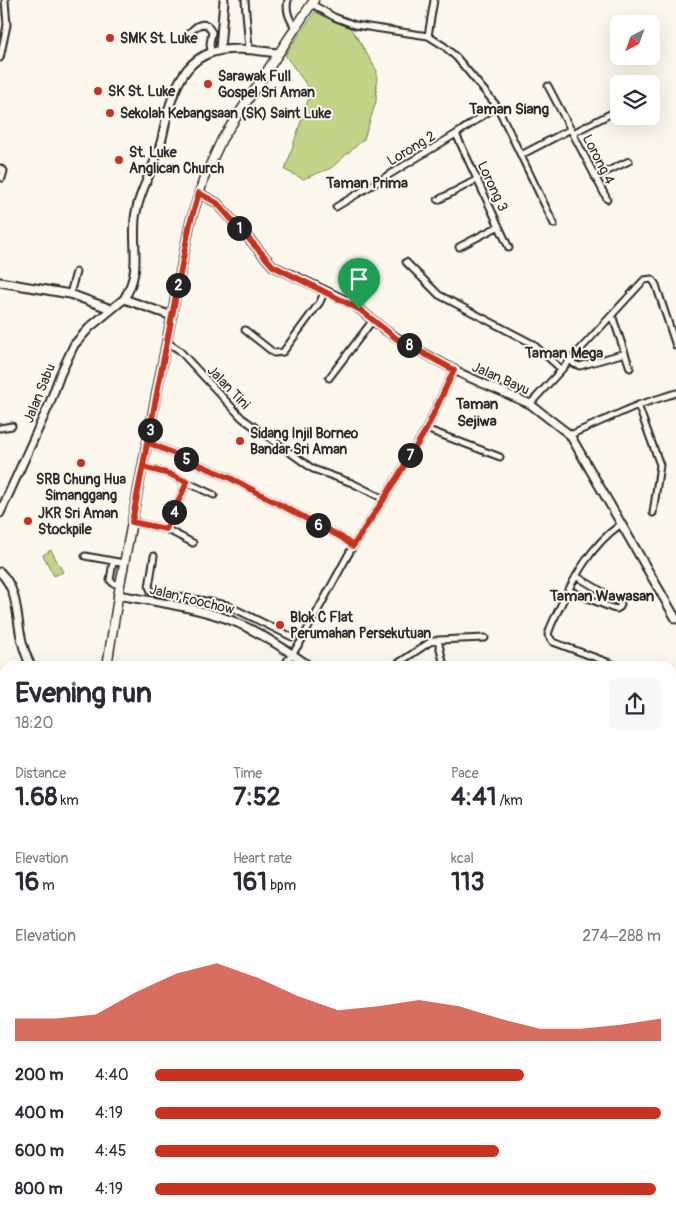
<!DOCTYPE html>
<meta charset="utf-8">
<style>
body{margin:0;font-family:Pangolin,sans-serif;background:#f7f7f7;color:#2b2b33;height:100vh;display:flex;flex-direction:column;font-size:19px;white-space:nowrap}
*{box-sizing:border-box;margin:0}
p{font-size:16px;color:#7c7c81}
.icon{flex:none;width:28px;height:28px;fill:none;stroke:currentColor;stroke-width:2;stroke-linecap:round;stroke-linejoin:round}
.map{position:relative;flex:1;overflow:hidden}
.details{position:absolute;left:0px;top:661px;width:676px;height:556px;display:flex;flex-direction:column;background:#fff;border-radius:15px 15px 0 0;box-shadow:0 5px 20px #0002}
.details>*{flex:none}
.needle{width:32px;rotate:221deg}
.controls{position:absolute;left:610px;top:15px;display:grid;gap:10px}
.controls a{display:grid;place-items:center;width:50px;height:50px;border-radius:8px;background:#fff;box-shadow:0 5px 20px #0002;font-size:25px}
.pin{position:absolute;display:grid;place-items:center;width:42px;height:42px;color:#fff;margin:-51px -21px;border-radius:50% 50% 50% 0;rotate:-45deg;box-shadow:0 0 5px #0007}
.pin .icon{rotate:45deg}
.km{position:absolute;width:25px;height:25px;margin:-12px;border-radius:50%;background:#222;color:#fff;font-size:14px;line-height:25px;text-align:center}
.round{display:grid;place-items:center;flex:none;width:52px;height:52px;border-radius:8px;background:#f7f7f7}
.head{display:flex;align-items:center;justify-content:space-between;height:85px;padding:0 15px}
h1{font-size:28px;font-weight:700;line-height:38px}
.metrics{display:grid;grid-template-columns:repeat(3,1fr);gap:8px;height:85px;padding:5px 15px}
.metrics div{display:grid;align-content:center}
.metrics b{font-size:25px;font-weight:700}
.metrics small{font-size:14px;font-weight:400}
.metrics p{font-size:14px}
.chart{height:140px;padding:10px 15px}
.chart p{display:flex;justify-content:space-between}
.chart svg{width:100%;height:90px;margin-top:5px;fill:#c8321e;opacity:.7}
ul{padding:0 15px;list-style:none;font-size:16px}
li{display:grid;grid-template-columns:80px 60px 1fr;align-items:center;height:38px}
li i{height:12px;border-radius:6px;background:#c8321e}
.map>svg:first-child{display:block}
.green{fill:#c3d488;stroke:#77805a}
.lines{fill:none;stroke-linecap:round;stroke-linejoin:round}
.street-casing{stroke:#2b2b2b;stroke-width:9}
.secondary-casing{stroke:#2b2b2b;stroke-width:11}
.primary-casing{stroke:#2b2b2b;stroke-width:11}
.street{stroke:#fbf7ec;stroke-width:5}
.secondary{stroke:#fbf7ec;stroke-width:7}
.primary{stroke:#fbf7ec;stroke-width:8}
.route-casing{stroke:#fff;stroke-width:10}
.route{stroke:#c8321e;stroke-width:6}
.poi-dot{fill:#c8321e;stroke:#fbf7ec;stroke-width:2}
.labels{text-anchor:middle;stroke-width:4;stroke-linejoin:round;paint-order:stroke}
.poi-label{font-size:14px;font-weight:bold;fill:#2b2b2b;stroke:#fbf7ec;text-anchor:start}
.street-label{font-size:14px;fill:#2b2b2b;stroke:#fbf7ec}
.neighbourhood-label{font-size:15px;font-weight:bold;fill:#2b2b2b;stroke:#fbf7ec}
</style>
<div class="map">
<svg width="676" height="1217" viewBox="0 0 676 1217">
<rect width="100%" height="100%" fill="#fbf7ec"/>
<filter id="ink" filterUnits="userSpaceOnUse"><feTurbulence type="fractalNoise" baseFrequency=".02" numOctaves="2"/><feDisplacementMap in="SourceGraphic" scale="10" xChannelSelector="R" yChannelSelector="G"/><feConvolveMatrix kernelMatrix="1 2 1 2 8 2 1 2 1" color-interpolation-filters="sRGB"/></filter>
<g filter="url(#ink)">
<path class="green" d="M315,12L350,28L358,39L377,71L376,102L364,139L331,168L303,179L285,170L311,91L285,55Z
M51,550L63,572L54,576L43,555Z
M0,675L5,684V786H0Z"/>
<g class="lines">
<defs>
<path id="street" d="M245,0L249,49
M288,0C285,11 290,20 296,29
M312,4L334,17L355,25L428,36L444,46L457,58L497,106L554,224
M186,36C193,30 197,22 207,25L212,32L210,44L211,51
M428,36L434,0
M0,58L7,25L5,0
M548,86L607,199
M573,133L614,112
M456,134L509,248
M521,155L571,129
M0,168L4,171L2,178
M595,177L629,161
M438,200L478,179
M336,207L456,134L497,106
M459,247L499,226
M406,262L439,295L533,344L561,369
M70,294L76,272
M612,315L630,368
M245,330L274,353L283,352L320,302L323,295L322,290
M167,342L179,350L242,418L313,469L352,483L384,499
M570,359L574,364L580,366L625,353
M329,378L373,320
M530,404L644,280L652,279L656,285L676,346
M638,405L660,465L653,513
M0,428L12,426
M426,429L500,457
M570,435L638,405L676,393
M147,442L230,478L341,537L353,546
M143,467L169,474L214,495
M132,522L166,529L193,543
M166,529L187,482
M85,556L124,563
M154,556L149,587L151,591L227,605L292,637
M113,562L110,580L113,583L120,585
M568,590L612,608L617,609L620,607L621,604L618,601L576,576
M438,640L444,666
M287,666V661L300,643L353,546L384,499L426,429L454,370
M394,666L430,642L438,640L485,638
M618,666L553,642L548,635C550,626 555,617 559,609C574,578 591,545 620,525
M671,685L676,687
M671,780H676"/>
<path id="secondary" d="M220,49L224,0
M199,193L217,203L273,266L353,304L385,330L405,343L464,375L530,404L570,435L676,619
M0,282L70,294L111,309
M172,316L124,299C142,270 132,249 135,218C138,194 152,172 159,149C164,135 165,119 170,105C189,42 224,46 278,53
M0,513L49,405L60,375L74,345L90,327L124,299
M0,572C17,589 16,610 20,632C22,644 26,656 31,666
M118,595C156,602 197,607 233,621C257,631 289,651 309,666
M0,1067H5
M0,1157H5
M671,1192H676
M272,1212L277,1217
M333,1217L334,1212
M529,1217V1212"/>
<path id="primary" d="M107,666L120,585L154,406L190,223L204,178L222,139L314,0"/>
</defs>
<use href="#street" class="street-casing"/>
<use href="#secondary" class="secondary-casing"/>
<use href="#primary" class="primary-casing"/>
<use href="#street" class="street"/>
<use href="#secondary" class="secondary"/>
<use href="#primary" class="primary"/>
</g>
</g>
<g class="lines" filter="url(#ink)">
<defs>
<path id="route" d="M359,309L273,266L217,203L199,193L190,223L132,522L166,529L187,482L169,474L143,467L147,442L230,478L341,537L353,546L384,499L426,430L454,370L397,339L359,309"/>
</defs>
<use href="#route" class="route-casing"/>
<use href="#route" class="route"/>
</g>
<g class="poi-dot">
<circle cx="110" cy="38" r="5"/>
<circle cx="208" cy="84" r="5"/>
<circle cx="98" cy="91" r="5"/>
<circle cx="110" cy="113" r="5"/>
<circle cx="119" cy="160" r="5"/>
<circle cx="240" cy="441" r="5"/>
<circle cx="81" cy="463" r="5"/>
<circle cx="28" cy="521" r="5"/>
<circle cx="280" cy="625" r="5"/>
</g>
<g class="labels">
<g class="poi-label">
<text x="120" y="43">SMK St. Luke</text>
<text x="218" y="81">Sarawak Full<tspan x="218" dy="16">Gospel Sri Aman</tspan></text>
<text x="108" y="96">SK St. Luke</text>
<text x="120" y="118">Sekolah Kebangsaan (SK) Saint Luke</text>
<text x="129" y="157">St. Luke<tspan x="129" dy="16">Anglican Church</tspan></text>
<text x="250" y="438">Sidang Injil Borneo<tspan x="250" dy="16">Bandar Sri Aman</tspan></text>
<text x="81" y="484" text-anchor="middle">SRB Chung Hua<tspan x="81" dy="16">Simanggang</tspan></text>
<text x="38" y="518">JKR Sri Aman<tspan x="38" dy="16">Stockpile</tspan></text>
<text x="290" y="622">Blok C Flat<tspan x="290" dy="16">Perumahan Persekutuan</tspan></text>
</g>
<g class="street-label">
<text transform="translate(411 148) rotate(-31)" y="5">Lorong 2</text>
<text transform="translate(599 159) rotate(63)" y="5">Lorong 4</text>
<text transform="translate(493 186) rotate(65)" y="5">Lorong 3</text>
<text transform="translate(501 378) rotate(24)" y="5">Jalan Bayu</text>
<text transform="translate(229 387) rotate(46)" y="5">Jalan Tini</text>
<text transform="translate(39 393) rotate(-68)" y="5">Jalan Sabu</text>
<text transform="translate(192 599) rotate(14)" y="5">Jalan Foochow</text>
</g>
<g class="neighbourhood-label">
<text x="509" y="114">Taman Siang</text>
<text x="367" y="188">Taman Prima</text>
<text x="564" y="358">Taman Mega</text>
<text x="477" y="409">Taman<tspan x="477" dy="17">Sejiwa</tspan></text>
<text x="602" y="601">Taman Wawasan</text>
</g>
</g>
</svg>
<div class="controls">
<a><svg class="needle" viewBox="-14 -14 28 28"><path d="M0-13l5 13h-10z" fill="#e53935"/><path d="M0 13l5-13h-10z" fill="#7c7c81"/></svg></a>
<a><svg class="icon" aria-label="layers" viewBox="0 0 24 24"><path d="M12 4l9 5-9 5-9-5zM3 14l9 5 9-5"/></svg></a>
</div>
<div class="pin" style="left:359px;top:309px;background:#1e9e55"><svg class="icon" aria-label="arrive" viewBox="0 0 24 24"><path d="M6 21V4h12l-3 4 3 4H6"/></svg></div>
<b class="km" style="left:239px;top:228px">1</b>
<b class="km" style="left:178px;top:285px">2</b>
<b class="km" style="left:150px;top:430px">3</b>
<b class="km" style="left:174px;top:512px">4</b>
<b class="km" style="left:186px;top:459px">5</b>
<b class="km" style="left:318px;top:525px">6</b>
<b class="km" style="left:410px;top:455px">7</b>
<b class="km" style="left:409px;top:345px">8</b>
<section class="details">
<div class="head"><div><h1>Evening run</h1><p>18:20</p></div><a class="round"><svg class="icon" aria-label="share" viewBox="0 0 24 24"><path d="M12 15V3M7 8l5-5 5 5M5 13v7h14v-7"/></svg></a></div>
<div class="metrics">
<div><p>Distance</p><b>1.68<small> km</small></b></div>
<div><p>Time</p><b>7:52</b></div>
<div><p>Pace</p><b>4:41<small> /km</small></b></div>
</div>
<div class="metrics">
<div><p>Elevation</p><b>16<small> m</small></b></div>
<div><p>Heart rate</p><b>161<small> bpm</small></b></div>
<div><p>kcal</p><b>113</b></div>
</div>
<div class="chart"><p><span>Elevation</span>274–288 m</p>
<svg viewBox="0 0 160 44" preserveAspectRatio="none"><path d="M0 44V33L10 33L20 31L30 20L40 11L50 6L60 13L70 22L80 29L90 27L100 24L110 27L120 33L130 38L140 38L150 36L160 33V44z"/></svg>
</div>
<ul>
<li><b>200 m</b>4:40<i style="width:73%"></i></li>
<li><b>400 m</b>4:19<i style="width:100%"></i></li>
<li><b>600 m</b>4:45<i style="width:68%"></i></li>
<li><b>800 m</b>4:19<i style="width:99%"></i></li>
</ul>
</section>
</div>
